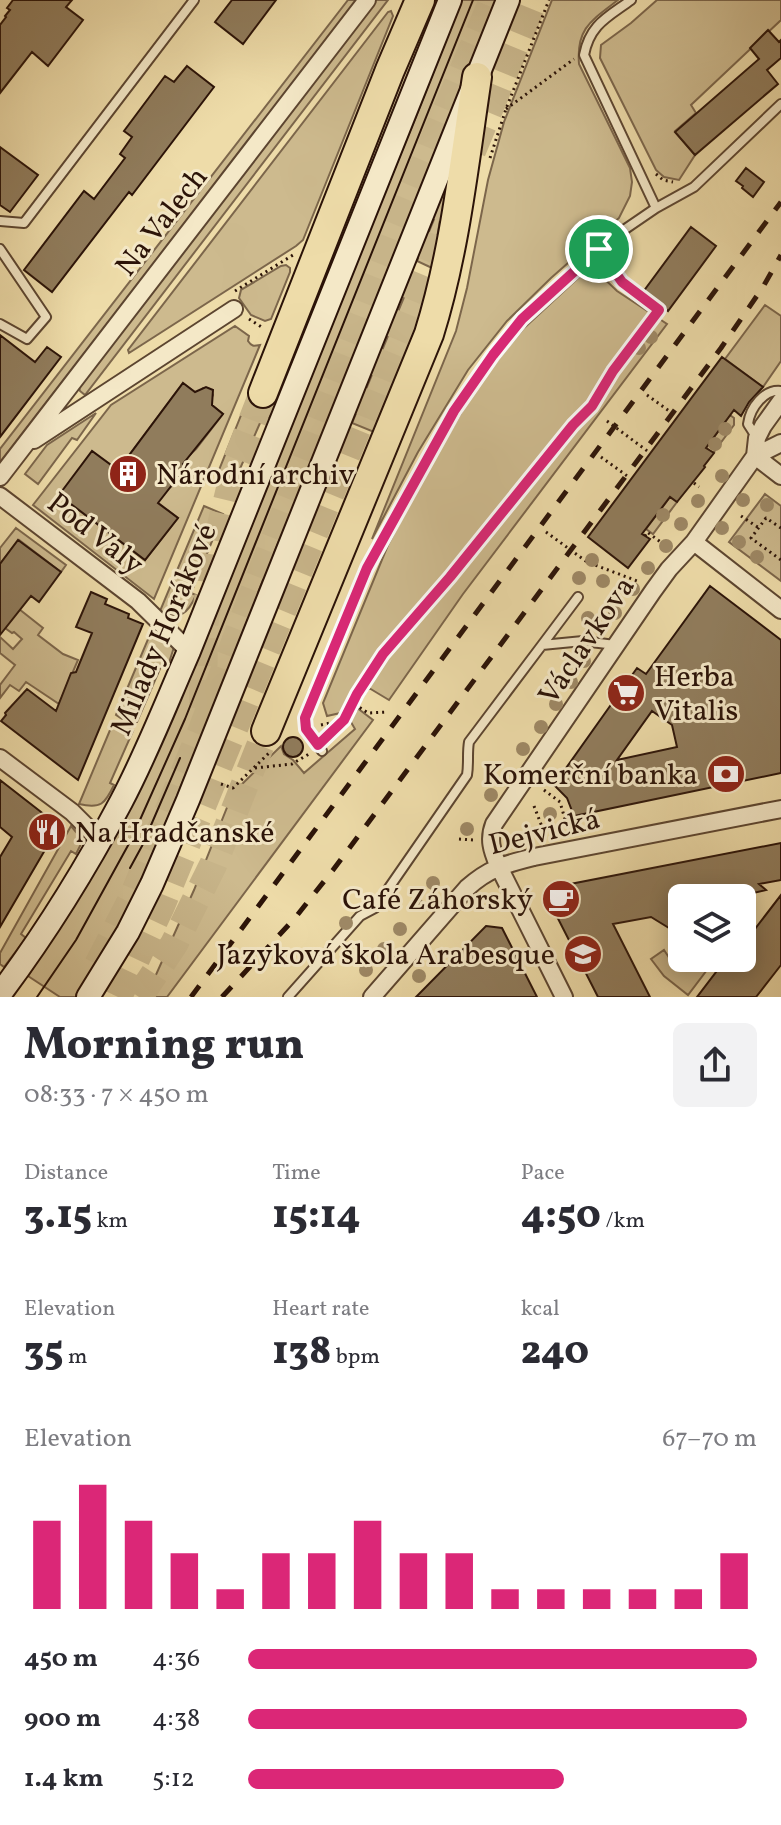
<!DOCTYPE html>
<meta charset="utf-8">
<style>
body{margin:0;font-family:Vollkorn,serif;background:#f2f2f3;color:#2b2b33;height:100vh;display:flex;flex-direction:column;font-size:30px;white-space:nowrap}
*{box-sizing:border-box;margin:0}
p{font-size:26px;color:#7c7c81}
.icon{flex:none;width:44px;height:44px;fill:none;stroke:currentColor;stroke-width:2;stroke-linecap:round;stroke-linejoin:round}
.map{position:relative;height:997px;overflow:hidden}
.side{display:flex;flex-direction:column;background:#fff;flex:1}
.side>*{flex:none}
.tools{position:absolute;left:668px;top:884px;display:grid;gap:16px}
.tools a{display:grid;place-items:center;width:88px;height:88px;border-radius:12px;background:#fff;box-shadow:0 4px 20px #0003;font-size:40px}
.pin{position:absolute;display:grid;place-items:center;width:68px;height:68px;color:#fff;margin:-34px;border:4px solid #fff;border-radius:50%;box-shadow:0 2px 8px #0007}
.round{display:grid;place-items:center;flex:none;width:84px;height:84px;border-radius:12px;background:#f2f2f3}
.overview{display:flex;align-items:center;justify-content:space-between;height:136px;padding:0 24px}
h1{font-size:44px;font-weight:800;line-height:60px}
.figures{display:grid;grid-template-columns:repeat(3,1fr);gap:12px;height:136px;padding:8px 24px}
.figures div{display:grid;align-content:center}
.figures b{font-size:40px;font-weight:800}
.figures small{font-size:22px;font-weight:400}
.figures p{font-size:22px}
.chart{height:224px;padding:16px 24px}
.chart p{display:flex;justify-content:space-between}
.chart svg{width:100%;height:144px;margin-top:8px;stroke:#db2777;stroke-width:6}
ul{padding:0 24px;list-style:none;font-size:26px}
li{display:grid;grid-template-columns:128px 96px 1fr;align-items:center;height:60px}
li i{height:20px;border-radius:10px;background:#db2777}
.map>svg:first-child{display:block}
.green{fill:#cdba8e;stroke:#7c664b;stroke-width:2;fill-rule:evenodd}
.building{fill:#907c5c;stroke:#2b1308;stroke-width:2;fill-rule:evenodd}
.lines{fill:none;stroke-linecap:round;stroke-linejoin:round}
.highway-tunnel{stroke:#c7b489;stroke-width:28;stroke-dasharray:28 14;stroke-linecap:butt}
.lane-casing{stroke:#5c4530;stroke-width:12}
.street-casing{stroke:#5c4530;stroke-width:20}
.secondary-casing{stroke:#2b1308;stroke-width:26}
.highway-casing{stroke:#2b1308;stroke-width:32}
.path{stroke:#2b1308;stroke-width:3;stroke-dasharray:2 4;stroke-linecap:butt}
.lane{stroke:#f4e8c7;stroke-width:8}
.street{stroke:#f4e8c7;stroke-width:16}
.secondary{stroke:#f4e8c7;stroke-width:22}
.highway{stroke:#eedca9;stroke-width:28}
.tram{stroke:#2b1308;stroke-width:2}
.rail{stroke:#2b1308;stroke-width:5;stroke-dasharray:14 14;stroke-linecap:butt}
.tree{fill:#9e8966}
.route-casing{stroke:#fff;stroke-width:16}
.route{stroke:#db2777;stroke-width:10}
.labels{text-anchor:middle;stroke-width:6;stroke-linejoin:round;paint-order:stroke}
.street-label{font-size:30px;fill:#2b1308;stroke:#f4e8c7}
.poi-label{font-size:30px;fill:#2b1308;stroke:#f4e8c7;text-anchor:start}
</style>
<div class="map">
<svg width="781" height="997" viewBox="0 0 781 997">
<rect width="100%" height="100%" fill="#eedca9"/>
<filter id="stains"><feTurbulence type="fractalNoise" baseFrequency=".0025" numOctaves="4"/><feColorMatrix values="0 0 0 0 .2 0 0 0 0 .09 0 0 0 0 .02 0 0 0 .5 -.17"/></filter>
<radialGradient id="worn" r=".72"><stop offset=".6" stop-color="#630" stop-opacity="0"/><stop offset="1" stop-color="#630" stop-opacity=".3"/></radialGradient>
<path class="green" d="M348,0H357L0,463V449Z
M376,0H388L85,395L80,391L79,387L81,383Z
M462,0H497L318,448L266,572L222,686L147,869L119,926L76,997H60L28,976L97,866L322,346L415,119Z
M552,0H618C592,20 576,28 579,64L630,168L632,182L630,196L619,218L551,278L507,321L468,370L418,452L372,539L456,331L467,288L488,180L504,122Z
M657,0H781V20L691,105L696,113L675,131L695,155L679,180L664,177L656,170L600,58L601,45L631,23Z
M391,11L393,16L303,240L296,246L129,353L128,350L388,12Z
M439,207L442,208L432,268L417,261Z
M286,265L290,268V272L271,319L265,321L251,315L239,298L241,290L281,266Z
M591,266L617,291L667,324L463,594L389,700L369,688L356,707L373,720L167,997H146L194,890L232,795L236,790L281,746L284,754L293,760L304,773L355,729L345,712L327,716L323,703L388,545L422,480L465,406L491,368L523,329Z
M409,285L427,292L412,341L374,432L352,423Z
M765,305L781,316V361L763,387L725,359Z
M235,326L249,336L248,341C252,347 254,346 260,345L154,599L33,505L111,405ZM183,383L197,394L203,388L210,389L213,395L209,403L223,414L196,449L181,463L186,467L172,486L153,499L178,518L145,560L59,495L118,470Z
M252,388L271,397L278,398C278,410 270,417 260,423L232,487C225,487 220,481 217,475Z
M96,413L77,440L72,438L38,484L25,474L47,445Z
M730,415L734,418V425L713,453L706,448Z
M765,494L781,506V581L729,542Z
M670,497L677,502L653,534L646,529Z
M204,506L223,514L191,593L196,595C188,614 180,620 160,611Z
M16,528L66,565L61,572L19,540L0,564V548Z
M19,609L43,628L38,635L63,654L78,660L59,704L26,682L19,691L10,685L0,698V685L15,665L0,653V637L13,649L22,639L14,632L12,633L5,628Z
M154,625L174,647L168,666L162,664L137,722L125,721L116,715Z
M118,722L133,731L110,783L114,785C105,804 101,809 79,804L113,723Z
M71,826L77,833L81,844L76,854L71,851L21,934L26,938L4,967L0,964V953Z
M664,950L672,962L682,956V958H716L688,995L664,976L651,959Z"/>
<path class="building" d="M13,0H72L66,7L83,20L48,66L32,52L0,93V25L6,17L5,16L10,10L7,8Z
M232,0H276L243,44L215,22Z
M768,30L779,42L781,40V58L767,70L778,84L695,155L675,132L759,59L750,48Z
M187,66L214,87L132,195L129,192L52,292L24,270L84,191L94,199L125,158L120,154L132,137L124,131L165,76L174,82Z
M0,147L38,175L10,212L0,205Z
M746,168L764,182L753,197L742,188L743,186L736,181Z
M691,227L716,246L668,311L643,292Z
M0,335L35,362L47,347L61,357L0,437Z
M722,357L763,387L749,402L741,416L734,410L706,448L714,453L704,466L705,467L677,502L670,497L642,534L650,539L628,568L588,537Z
M183,383L195,392L206,387L213,390L212,405L223,414L183,464L186,467L158,503L178,518L145,560L59,495L92,451L118,470Z
M18,540L61,572L39,602L31,596L0,635V564Z
M710,586L781,640V773L574,816L567,798L554,785L637,668L646,674ZM652,711L672,725L677,747L617,760Z
M91,592L107,599L105,604L129,614L128,618L143,624L78,780L1,721L6,715L5,713L27,689L56,711L71,673L76,672L92,633L76,627Z
M283 747a10 10 0 1 1 20 0a10 10 0 1 1-20 0Z
M0,780L59,826L0,927V857L12,837L0,827Z
M781,843V880L759,884L766,890L732,898H682V936L651,917L613,924L650,997H598L548,899V894L555,887Z
M781,895V965L756,997H697L723,963L727,966L733,958H742V933L748,938Z
M486,926L502,928L537,997H416Z"/>
<g class="lines">
<path class="highway-tunnel" d="M472,151L534,0
M203,708L204,627L215,550L237,460L263,393
M98,965L133,897L202,730L252,597L395,233L493,0
M118,997L161,906L454,193
M139,997L174,944L213,865L266,731"/>
<defs>
<path id="lane" d="M631,0C608,17 590,24 584,55L656,208L694,187L781,104
M0,221L24,223L194,0
M0,249L46,317L27,339L0,324
M757,438L748,424C750,408 764,389 781,391
M542,645L578,597
M322,751L306,729L305,718L367,568L454,411L493,355L522,319L582,262L615,236L656,208
M288,997L360,916L375,908L467,775C469,763 467,753 469,742L542,645L583,641L615,645"/>
<path id="street" d="M34,440L234,309
M755,456L781,476
M755,456L781,443
M0,477L367,0
M0,496L138,601L189,651
M694,542L781,610
M0,758L72,812L100,840
M372,997L467,888C489,868 506,864 534,857L781,809
M564,997L498,865C492,851 488,839 494,824L653,591L669,569L694,542L755,456L757,438L763,426L781,401"/>
<path id="secondary" d="M0,994C45,934 86,868 121,802C147,753 167,701 189,651L450,0
M88,997L128,932L152,884L188,800L508,0"/>
<path id="highway" d="M263,393L390,70L420,0
M266,731L429,334C455,251 464,163 477,77"/>
</defs>
<use href="#lane" class="lane-casing"/>
<use href="#street" class="street-casing"/>
<use href="#secondary" class="secondary-casing"/>
<use href="#highway" class="highway-casing"/>
<path class="path" d="M506,109L574,59
M490,158L506,109L549,0
M656,174L663,180L673,182
M235,291L293,255
M249,319L263,328
M647,395L676,416
M607,421L650,453
M601,457L630,478
M694,483L699,487
M741,516L759,528
M781,528L766,518L751,538L781,560
M546,532L587,562L640,582
M645,536L647,532L662,543
M321,725L344,720L357,694L383,654L450,577L573,425L592,406L613,371L659,310L622,282L605,259
M329,735L359,707L368,713L388,712
M255,768L292,764L309,754
M221,784L233,788L269,753
M544,790L560,802L567,826
M534,806L544,832
M459,839L473,840"/>
<use href="#lane" class="lane"/>
<use href="#street" class="street"/>
<use href="#secondary" class="secondary"/>
<use href="#highway" class="highway"/>
<path class="tram" d="M130,868L142,846L180,758
M37,997L76,940L131,840L185,719L473,0"/>
<path class="rail" d="M191,997L781,202
M222,997L295,918L333,870L721,348L763,287L781,255"/>
</g>
<g class="tree">
<circle cx="651" cy="337" r="7"/>
<circle cx="639" cy="348" r="7"/>
<circle cx="725" cy="429" r="7"/>
<circle cx="715" cy="444" r="7"/>
<circle cx="722" cy="476" r="7"/>
<circle cx="743" cy="500" r="7"/>
<circle cx="698" cy="501" r="7"/>
<circle cx="767" cy="505" r="7"/>
<circle cx="663" cy="515" r="7"/>
<circle cx="681" cy="524" r="7"/>
<circle cx="722" cy="528" r="7"/>
<circle cx="739" cy="542" r="7"/>
<circle cx="666" cy="546" r="7"/>
<circle cx="757" cy="557" r="7"/>
<circle cx="592" cy="560" r="7"/>
<circle cx="648" cy="568" r="7"/>
<circle cx="579" cy="578" r="7"/>
<circle cx="603" cy="581" r="7"/>
<circle cx="633" cy="589" r="7"/>
<circle cx="615" cy="613" r="7"/>
<circle cx="588" cy="618" r="7"/>
<circle cx="584" cy="661" r="7"/>
<circle cx="571" cy="682" r="7"/>
<circle cx="556" cy="704" r="7"/>
<circle cx="541" cy="727" r="7"/>
<circle cx="523" cy="749" r="7"/>
<circle cx="491" cy="795" r="7"/>
<circle cx="550" cy="814" r="7"/>
<circle cx="467" cy="829" r="7"/>
<circle cx="433" cy="883" r="7"/>
<circle cx="417" cy="905" r="7"/>
<circle cx="346" cy="923" r="7"/>
<circle cx="400" cy="929" r="7"/>
<circle cx="384" cy="949" r="7"/>
<circle cx="366" cy="970" r="7"/>
<circle cx="419" cy="976" r="7"/>
</g>
<g class="lines">
<defs>
<path id="route" d="M599,249L622,282L659,310L613,371L592,406L573,425L450,577L383,654L357,694L344,720L318,745L306,729L305,718L367,568L454,411L493,355L522,319Z"/>
</defs>
<use href="#route" class="route-casing"/>
<use href="#route" class="route"/>
</g>
<defs>
<symbol id="building-disc" viewBox="-11 -11 22 22"><circle r="9.5" fill="#8f2418" stroke="#f4e8c7"/><path d="M-4-6H4V6H1V3H-1V6H-4ZM-2.5-4.3h1.7v1.8h-1.7ZM.8-4.3h1.7v1.8H.8ZM-2.5-1h1.7V.8h-1.7ZM.8-1h1.7V.8H.8Z" fill="#fff"/></symbol>
<symbol id="supermarket-disc" viewBox="-11 -11 22 22"><circle r="9.5" fill="#8f2418" stroke="#f4e8c7"/><path d="M-6-5.5h2.5l.6 2H6L4.5 2H-2.5L-4.4-4H-6ZM-1.5 3.2a1.3 1.3 0 1 0 .1 0ZM3 3.2a1.3 1.3 0 1 0 .1 0Z" fill="#fff"/></symbol>
<symbol id="bank-disc" viewBox="-11 -11 22 22"><circle r="9.5" fill="#8f2418" stroke="#f4e8c7"/><path d="M-6-4H6V4H-6ZM0-2.3a2.3 2.3 0 1 0 0 4.6a2.3 2.3 0 1 0 0-4.6Z" fill="#fff"/></symbol>
<symbol id="restaurant-disc" viewBox="-11 -11 22 22"><circle r="9.5" fill="#8f2418" stroke="#f4e8c7"/><path d="M-5-6h1v4h1v-4h1v4h1v-4h1v5L-1.5 .5V6h-2V.5L-5-1ZM5-6V6H3V1.5H1.5Q1.5-4 5-6Z" fill="#fff"/></symbol>
<symbol id="cafe-disc" viewBox="-11 -11 22 22"><circle r="9.5" fill="#8f2418" stroke="#f4e8c7"/><path d="M-5.5-4.5H6V0H3Q3 3.5 0 3.5H-2.5Q-5.5 3.5-5.5 0ZM3-3.2v2h1.7v-2ZM-6 4.5H4V6H-6Z" fill="#fff"/></symbol>
<symbol id="school-disc" viewBox="-11 -11 22 22"><circle r="9.5" fill="#8f2418" stroke="#f4e8c7"/><path d="M0-5L7-2L0 1L-7-2ZM-4 1L0 2.5L4 1V4Q0 6-4 4Z" fill="#fff"/></symbol>
</defs>
<g fill-rule="evenodd">
<use href="#building-disc" x="106" y="452" width="44" height="44"/>
<use href="#supermarket-disc" x="604" y="671" width="44" height="44"/>
<use href="#bank-disc" x="704" y="752" width="44" height="44"/>
<use href="#restaurant-disc" x="25" y="810" width="44" height="44"/>
<use href="#cafe-disc" x="539" y="877" width="44" height="44"/>
<use href="#school-disc" x="561" y="932" width="44" height="44"/>
</g>
<g class="labels">
<g class="street-label">
<text transform="translate(161 221) rotate(-52)" y="10">Na Valech</text>
<text transform="translate(96 533) rotate(38)" y="10">Pod Valy</text>
<text transform="translate(163 629) rotate(-67)" y="10">Milady Horákové</text>
<text transform="translate(586 640) rotate(-56)" y="10">Václavkova</text>
<text transform="translate(544 831) rotate(-14)" y="10">Dejvická</text>
</g>
<g class="poi-label">
<text x="156" y="484">Národní archiv</text>
<text x="654" y="686">Herba<tspan x="654" dy="34">Vitalis</tspan></text>
<text x="698" y="784" text-anchor="end">Komerční banka</text>
<text x="75" y="842">Na Hradčanské</text>
<text x="533" y="909" text-anchor="end">Café Záhorský</text>
<text x="555" y="964" text-anchor="end">Jazyková škola Arabesque</text>
</g>
</g>
<rect width="100%" height="100%" filter="url(#stains)"/>
<rect width="100%" height="100%" fill="url(#worn)"/>
</svg>
<div class="tools">
<a><svg class="icon" aria-label="layers" viewBox="0 0 24 24"><path d="M12 4l9 5-9 5-9-5zM3 14l9 5 9-5"/></svg></a>
</div>
<div class="pin" style="left:599px;top:249px;background:#1e9e55"><svg class="icon" aria-label="arrive" viewBox="0 0 24 24"><path d="M6 21V4h12l-3 4 3 4H6"/></svg></div>
</div>
<section class="side">
<div class="overview"><div><h1>Morning run</h1><p>08:33 · 7 × 450 m</p></div><a class="round"><svg class="icon" aria-label="share" viewBox="0 0 24 24"><path d="M12 15V3M7 8l5-5 5 5M5 13v7h14v-7"/></svg></a></div>
<div class="figures">
<div><p>Distance</p><b>3.15<small> km</small></b></div>
<div><p>Time</p><b>15:14</b></div>
<div><p>Pace</p><b>4:50<small> /km</small></b></div>
</div>
<div class="figures">
<div><p>Elevation</p><b>35<small> m</small></b></div>
<div><p>Heart rate</p><b>138<small> bpm</small></b></div>
<div><p>kcal</p><b>240</b></div>
</div>
<div class="chart"><p><span>Elevation</span>67–70 m</p>
<svg viewBox="0 0 160 44" preserveAspectRatio="none"><path d="M5 44V17M15 44V6M25 44V17M35 44V27M45 44V38M55 44V27M65 44V27M75 44V17M85 44V27M95 44V27M105 44V38M115 44V38M125 44V38M135 44V38M145 44V38M155 44V27"/></svg>
</div>
<ul>
<li><b>450 m</b>4:36<i style="width:100%"></i></li>
<li><b>900 m</b>4:38<i style="width:98%"></i></li>
<li><b>1.4 km</b>5:12<i style="width:62%"></i></li>
</ul>
</section>
